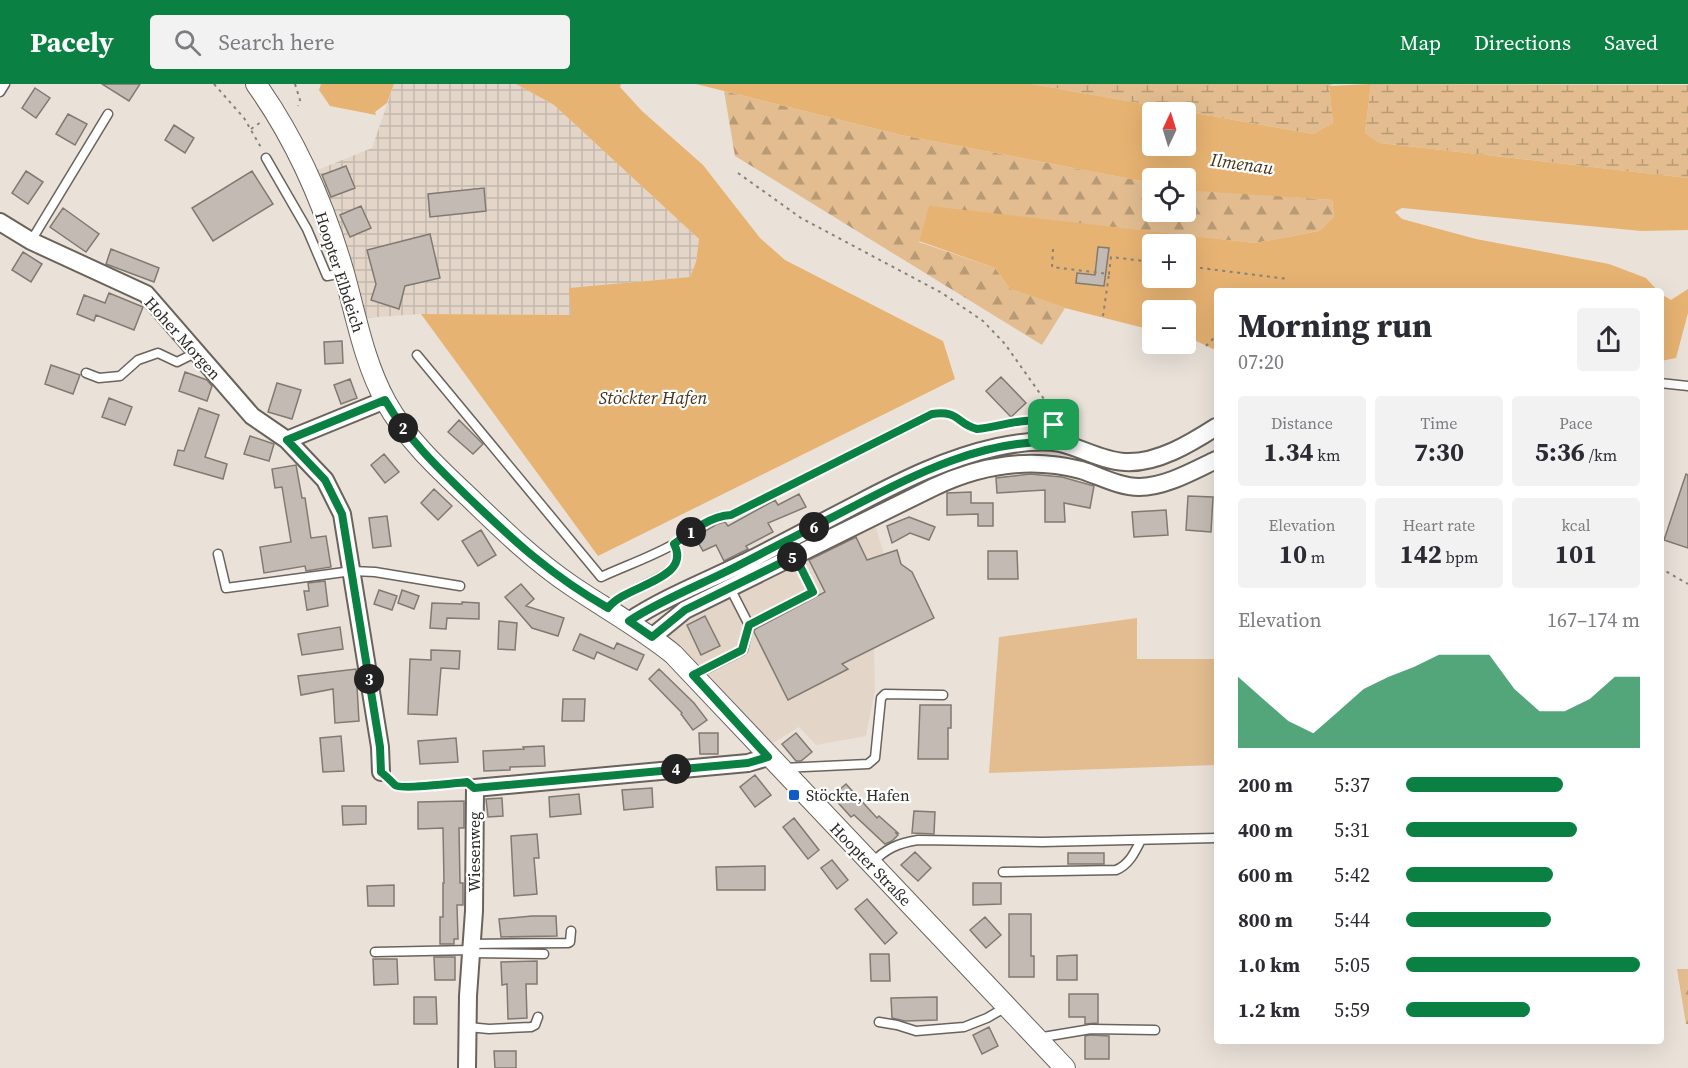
<!DOCTYPE html>
<meta charset="utf-8">
<style>
body{margin:0;font-family:"Source Serif 4",serif;background:#f2f2f3;color:#2b2b33;height:100vh;display:flex;flex-direction:column;font-size:22px;white-space:nowrap}
*{box-sizing:border-box;margin:0}
p{font-size:20px;color:#7c7c81}
.icon{flex:none;width:33px;height:33px;fill:none;stroke:currentColor;stroke-width:2;stroke-linecap:round;stroke-linejoin:round}
.map{position:relative;flex:1;overflow:hidden}
.details{position:absolute;left:1214px;top:204px;width:450px;height:756px;display:flex;flex-direction:column;background:#fff;border-radius:6px;box-shadow:0 6px 24px #0002}
.details>*{flex:none}
.needle{width:39px;rotate:4deg}
.fabs{position:absolute;left:1142px;top:18px;display:grid;gap:12px}
.fabs a{display:grid;place-items:center;width:54px;height:54px;border-radius:6px;background:#fff;box-shadow:0 6px 24px #0002;font-size:30px}
.pin{position:absolute;display:grid;place-items:center;width:51px;height:51px;color:#fff;margin:-26px;border-radius:12px;box-shadow:0 3px 9px #0006}
.km{position:absolute;width:30px;height:30px;margin:-15px;border-radius:50%;background:#222;color:#fff;font-size:16px;line-height:30px;text-align:center}
.round{display:grid;place-items:center;flex:none;width:63px;height:63px;border-radius:6px;background:#f2f2f3}
.headline{display:flex;align-items:center;justify-content:space-between;height:102px;padding:0 24px}
h1{font-size:33px;font-weight:700;line-height:45px}
.metrics{display:grid;grid-template-columns:repeat(3,1fr);gap:9px;height:102px;padding:6px 24px}
.metrics div{display:grid;align-content:center;border-radius:6px;background:#f2f2f3;text-align:center}
.metrics b{font-size:26px;font-weight:700}
.metrics small{font-size:16px;font-weight:400}
.metrics p{font-size:16px}
.chart{height:168px;padding:12px 24px}
.chart p{display:flex;justify-content:space-between}
.chart svg{width:100%;height:108px;margin-top:6px;fill:#0b8043;opacity:.7}
ul{padding:0 24px;list-style:none;font-size:20px}
li{display:grid;grid-template-columns:96px 72px 1fr;align-items:center;height:45px}
li i{height:15px;border-radius:8px;background:#0b8043}
header{display:flex;align-items:center;gap:36px;box-sizing:border-box;height:84px;padding:0 30px;background:#0b8043;color:#fff}
header strong{font-size:28px}
nav{display:flex;gap:33px;margin-inline-start:auto;font-size:21px}
.search{width:420px;height:54px;background:#f2f2f3;display:flex;align-items:center;gap:15px;box-sizing:border-box;padding:0 21px;border-radius:6px;color:#7c7c81;font-size:22px}
.map>svg:first-child{display:block}
.built{fill:#e3d6c8}
.industrial{fill:url(#industrial-grid)}
.green{fill:#e3bd90}
.forest{fill:url(#forest-firs)}
.wetland{fill:url(#wetland-marsh)}
.water{fill:#e7b372;fill-rule:evenodd}
.building{fill:#c3bbb3;stroke:#817a72;stroke-width:1.5}
.lines{fill:none;stroke-linecap:round;stroke-linejoin:round}
.service-casing{stroke:#69635b;stroke-width:11}
.minor-casing{stroke:#69635b;stroke-width:20}
.tertiary-casing{stroke:#69635b;stroke-width:22}
.path{stroke:#87827c;stroke-width:2;stroke-dasharray:3 4.5;stroke-linecap:butt}
.service{stroke:#fff;stroke-width:8}
.minor{stroke:#fff;stroke-width:16}
.tertiary{stroke:#fff;stroke-width:20}
.route-casing{stroke:#fff;stroke-width:12}
.route{stroke:#0b8043;stroke-width:8}
.poi-dot{fill:#105cc7;stroke:#fff;stroke-width:2}
.labels{text-anchor:middle;stroke-width:4.5;stroke-linejoin:round;paint-order:stroke}
.street-label{font-size:16px;fill:#2c2a26;stroke:#fff}
.poi-label{font-size:16px;fill:#2c2a26;stroke:#fff;text-anchor:start}
.water-label{font-size:18px;font-style:italic;fill:#483216;stroke:#fff}
</style>
<header>
<strong>Pacely</strong>
<div class="search"><svg class="icon" aria-label="search" viewBox="0 0 24 24"><circle cx="10" cy="10" r="6"/><path d="M15 15l6 6"/></svg>Search here</div>
<nav><a>Map</a><a>Directions</a><a>Saved</a></nav>
</header>
<div class="map">
<svg width="1688" height="984" viewBox="0 0 1688 984">
<defs>
<pattern id="industrial-grid" width="8" height="8" patternUnits="userSpaceOnUse" patternTransform="scale(1.5)"><rect width="8" height="8" fill="#e3d6c8"/><path d="M0 4h8M4 0v8" fill="none" stroke="#c3b8ac"/></pattern>
<pattern id="forest-firs" width="22" height="20" patternUnits="userSpaceOnUse" patternTransform="scale(1.5)"><rect width="22" height="20" fill="#e3bd90"/><path d="M5 1l3.5 6h-7zM16 11l3.5 6h-7z" fill="#b89a75"/></pattern>
<pattern id="wetland-marsh" width="20" height="14" patternUnits="userSpaceOnUse" patternTransform="scale(1.5)"><rect width="20" height="14" fill="#e3bd90"/><path d="M1 5h8M5 5V1M11 12h8M15 12V8" fill="none" stroke="#b89a75"/></pattern>
</defs>
<rect width="100%" height="100%" fill="#eae2d9"/>
<path class="built" d="M872,429L884,471L897,466L903,485L907,484L912,488L934,534L874,563L875,606L866,652L816,661L799,643L767,663L650,540Z"/>
<path class="industrial" d="M394,0H516L554,21L699,155L696,178L690,193L570,204L572,231L421,230L363,234L315,87L372,64Z"/>
<path class="green" d="M1137,534V575H1216V681L989,689L999,553Z"/>
<path class="forest" d="M724,7L901,51L1152,99V128H1185V105L1332,116L1334,132L1319,147L1255,159L929,123L919,158L995,184L1010,205L1065,224L1042,261L735,72Z
M1677,885H1688V940H1686Z"/>
<path class="wetland" d="M1032,0H1333L1329,2L1333,39L1313,50Z
M1371,0L1688,1V94L1380,59L1365,49Z"/>
<path class="water" d="M321,0H394L387,19L375,28L376,31L330,22L319,6Z
M516,0H621L620,3L642,27L703,81L760,154L785,176L943,257L955,295L598,472L421,230L571,231L569,204L690,193L696,178L699,155L554,21Z
M696,0H1032L1313,50L1333,39L1329,2L1371,0L1365,49L1380,59L1688,94V146L1641,147L1402,124L1395,128L1402,135L1476,155L1609,180L1646,194L1658,207H1216V264L1213,265L1194,256L1185,253V226H1152V246L1065,224L1010,205L995,184L919,157L929,122L1255,159L1319,147L1334,132L1332,116L1198,107L1185,105V94H1152V99L901,51ZM1152,28H1185V62H1152ZM1152,160H1185V194H1152Z
M1688,205V229L1676,274L1661,277V210L1671,216Z"/>
<path class="building" d="M102,0H140L129,17Z
M35,4L50,14L36,34L22,24Z
M68,30L87,40L75,61L56,50Z
M174,41L194,54L185,69L165,56Z
M346,82L355,104L331,113L322,91Z
M26,87L43,98L28,120L12,109Z
M252,87L273,120L213,157L192,124Z
M484,104L486,127L430,133L428,110Z
M361,122L371,144L350,153L340,131Z
M63,124L99,150L86,168L50,143Z
M430,150L440,194L405,202L399,225L371,216L376,200L367,166Z
M1098,163L1109,164L1104,202L1076,199L1077,189L1095,191Z
M111,165L159,184L154,198L106,180Z
M23,168L42,180L31,198L12,186Z
M109,209L143,223L134,246L96,231L94,237L77,230L84,211L105,219Z
M342,257L343,279L325,280L324,258Z
M51,281L80,291L73,310L45,300Z
M185,288L207,296L212,302L207,317L179,307Z
M1001,293L1026,319L1011,333L986,307Z
M350,295L357,314L341,320L334,301Z
M277,299L301,306L292,335L268,328Z
M109,314L132,323L125,341L102,333Z
M199,324L219,331L205,373L227,380L223,395L174,381L178,366L184,367Z
M459,336L483,360L473,370L448,348Z
M250,352L274,360L269,377L244,370Z
M384,370L399,388L385,399L371,381Z
M296,381L302,414H305L311,454L326,452L331,483L306,487L305,482L264,489L260,463L291,458L282,403L275,404L272,385Z
M1030,390L1062,393L1094,402L1090,424L1064,419L1065,438H1045V406L997,409L996,394Z
M1686,390L1688,391V464L1664,456Z
M434,405L452,422L438,436L421,419Z
M971,408V419H993V442H978V430L947,431V409Z
M799,410L806,423L768,439L773,448L746,462L748,465L724,477L716,461L703,467L695,453L717,440L725,438L728,442L775,416L778,421Z
M1188,412L1213,413L1211,448L1186,446Z
M1166,426L1168,451L1134,453L1132,428Z
M387,432L391,462L373,464L369,434Z
M909,433L935,443L929,456L910,449L892,459L887,442Z
M481,446L496,471L478,482L462,457Z
M856,453L867,476L897,466L901,480L912,488L934,534L842,580L848,585L788,616L754,548L755,545L825,508L809,476Z
M988,467H1017L1018,495H988Z
M325,497L328,522L307,526L304,507H309L308,499Z
M521,500L534,515L526,522L564,534L558,552L532,544L505,513Z
M379,506L397,512L392,526L374,520Z
M402,506L419,512L414,525L398,519Z
M462,518L479,519V535L447,534L446,545L430,544L432,519L462,520Z
M705,532L720,562L701,571L687,541Z
M499,537L517,539L515,566L498,565Z
M340,543L343,565L302,571L298,550Z
M580,550L614,565L617,559L644,571L637,586L597,568L594,575L573,566Z
M431,566L460,567L459,585L441,584L437,631L408,630L410,575L431,576Z
M356,585L359,637L335,639L333,605L301,611L298,592Z
M659,585L694,619L707,636L693,646L681,630L682,629L649,595Z
M563,615H585L584,637H562Z
M920,621H951V644H948V675H918Z
M699,649H718V670H700Z
M796,649L812,668L801,677H796L782,660Z
M341,652L344,687L323,688L320,654Z
M456,654L458,678L420,680L418,657Z
M544,662L545,682L510,683V686L484,687L483,667L524,665L523,663Z
M755,691L771,711L755,723L740,703Z
M846,700L877,734L879,732L898,749H896L898,751L892,757L885,760L854,731L851,733L832,712Z
M652,704L653,723L624,726L622,706Z
M579,710L581,730L550,733L549,713Z
M502,714L503,732L488,733L486,715Z
M464,717V744H459L460,799H463V821H457L458,855H454V860H440V833H443V799H444L443,744L418,745V718Z
M342,722H366V740L343,741Z
M914,727L935,728L934,750L912,749Z
M794,734L819,766L808,775L783,743Z
M537,750L539,774H534L537,810L514,812L511,752Z
M915,768L931,784L918,797L901,781Z
M1068,769H1104V780H1068Z
M832,776L848,796L837,805L821,784Z
M765,782V806H717L716,783Z
M973,799H1001V820L973,821Z
M394,801V822H368L367,802Z
M867,815L897,849L885,860L855,825Z
M1009,830H1031V872H1034V893H1009Z
M532,832H556L557,852L501,853L499,835Z
M985,833L1001,851L986,864L970,846Z
M870,870H889L890,897H871Z
M1077,871V896H1057V872Z
M434,873H455V896H435Z
M373,875H397L398,900L374,901Z
M537,877V900H526L527,934L508,935L507,900L502,901L501,878Z
M1069,910H1098V939L1085,940V933H1069Z
M414,913H436L437,940H414Z
M937,913V936L905,937L892,934L891,914Z
M989,943L998,962L982,970L973,951Z
M1091,951L1109,952V975H1085V952Z
M494,967H516V984H495Z"/>
<g class="lines">
<defs>
<path id="service" d="M0,8L5,0
M266,74L307,145L327,192L343,189
M31,157L108,30
M417,271L601,493C625,482 651,473 674,460C692,449 708,432 731,431L932,330
M86,289L99,294L120,292L138,276L158,269L177,278L197,268
M1660,299L1688,302
M218,470L226,504L352,487L375,488L460,502
M730,504L749,541L813,508L795,472
M608,524C624,500 693,496 674,460
M694,591L743,566L749,541
M783,684L868,680L875,674L881,614L885,610L943,611
M871,780C885,765 898,759 918,756L1042,758L1216,754
M1003,788L1116,786C1129,781 1135,768 1141,756
M471,860L568,859L570,858L571,847
M375,868L471,866
M470,869L544,870
M879,938L897,941L916,947L964,943L987,934L1006,923
M468,943L489,945L531,943L535,941L538,933
M1037,954L1091,945L1155,946"/>
<path id="minor" d="M0,138L31,157L146,210L252,332L287,356L325,396L342,430L380,663L381,688
M287,356L385,316
M629,537C667,512 710,496 750,476C786,457 823,438 859,419C903,396 947,374 997,363C1016,359 1040,355 1060,359C1082,364 1102,377 1125,378C1157,380 1191,359 1216,343
M652,553L685,526L934,403C980,381 1031,373 1081,386C1100,392 1119,403 1139,403C1165,403 1193,387 1216,376
M467,984L468,912L474,827L475,704L748,679L768,673"/>
<path id="tertiary" d="M256,0C296,56 325,123 344,189C356,232 364,278 386,318C407,356 440,386 472,416C504,447 535,477 572,502C606,525 641,544 673,570L1065,984"/>
</defs>
<use href="#service" class="service-casing"/>
<use href="#minor" class="minor-casing"/>
<use href="#tertiary" class="tertiary-casing"/>
<path class="path" d="M214,0L244,34L262,65
M295,0L300,16L298,22
M251,45L261,38
M738,89L801,134L942,209L983,237L1005,260L1046,318L1054,335L1055,344
M1053,165L1052,183L1109,190L1111,173L1152,178
M1185,182L1288,195
M1103,232L1109,190
M1206,262L1216,252
M941,329C957,328 963,341 977,345C1003,343 1028,330 1054,341
M1660,484L1688,500
M392,697L396,701L412,704L425,700L462,698"/>
<use href="#service" class="service"/>
<use href="#minor" class="minor"/>
<use href="#tertiary" class="tertiary"/>
</g>
<g class="lines">
<defs>
<path id="route" d="M385,316C407,354 437,383 468,413C514,457 552,492 608,524C624,501 693,496 674,460C690,448 710,432 731,431L932,330C960,326 956,340 977,345C1003,343 1028,330 1054,341V358C982,356 918,389 856,421C820,440 783,458 747,477C708,498 666,513 629,537L652,553L685,526L795,472L813,508L749,541L742,566L693,591L768,673L748,679L474,704L467,698C455,699 401,706 395,701C391,697 386,692 381,688L380,663L342,430L325,396L287,356Z"/>
</defs>
<use href="#route" class="route-casing"/>
<use href="#route" class="route"/>
</g>
<rect class="poi-dot" x="788" y="705" width="12" height="12" rx="3"/>
<g class="labels">
<g class="street-label">
<text transform="translate(340 188) rotate(72)" y="6">Hoopter Elbdeich</text>
<text transform="translate(183 254) rotate(48)" y="6">Hoher Morgen</text>
<text transform="translate(474 768) rotate(-90)" y="6">Wiesenweg</text>
<text transform="translate(871 780) rotate(46)" y="6">Hoopter Straße</text>
</g>
<g class="poi-label">
<text x="806" y="717">Stöckte, Hafen</text>
</g>
<g class="water-label">
<text transform="translate(1242 80) rotate(8)" y="6">Ilmenau</text>
<text x="653" y="320">Stöckter Hafen</text>
</g>
</g>
</svg>
<div class="fabs">
<a><svg class="needle" viewBox="-14 -14 28 28"><path d="M0-13l5 13h-10z" fill="#e53935"/><path d="M0 13l5-13h-10z" fill="#7c7c81"/></svg></a>
<a><svg class="icon" aria-label="locate" viewBox="0 0 24 24"><circle cx="12" cy="12" r="6"/><path d="M12 2v4M12 18v4M2 12h4M18 12h4"/></svg></a>
<a>+</a>
<a>−</a>
</div>
<div class="pin" style="left:1054px;top:341px;background:#1e9e55"><svg class="icon" aria-label="arrive" viewBox="0 0 24 24"><path d="M6 21V4h12l-3 4 3 4H6"/></svg></div>
<b class="km" style="left:691px;top:448px">1</b>
<b class="km" style="left:403px;top:344px">2</b>
<b class="km" style="left:369px;top:595px">3</b>
<b class="km" style="left:676px;top:685px">4</b>
<b class="km" style="left:792px;top:473px">5</b>
<b class="km" style="left:814px;top:443px">6</b>
<section class="details">
<div class="headline"><div><h1>Morning run</h1><p>07:20</p></div><a class="round"><svg class="icon" aria-label="share" viewBox="0 0 24 24"><path d="M12 15V3M7 8l5-5 5 5M5 13v7h14v-7"/></svg></a></div>
<div class="metrics">
<div><p>Distance</p><b>1.34<small> km</small></b></div>
<div><p>Time</p><b>7:30</b></div>
<div><p>Pace</p><b>5:36<small> /km</small></b></div>
</div>
<div class="metrics">
<div><p>Elevation</p><b>10<small> m</small></b></div>
<div><p>Heart rate</p><b>142<small> bpm</small></b></div>
<div><p>kcal</p><b>101</b></div>
</div>
<div class="chart"><p><span>Elevation</span>167–174 m</p>
<svg viewBox="0 0 160 44" preserveAspectRatio="none"><path d="M0 44V15L10 24L20 33L30 38L40 29L50 20L60 15L70 11L80 6L90 6L100 6L110 20L120 29L130 29L140 24L150 15L160 15V44z"/></svg>
</div>
<ul>
<li><b>200 m</b>5:37<i style="width:67%"></i></li>
<li><b>400 m</b>5:31<i style="width:73%"></i></li>
<li><b>600 m</b>5:42<i style="width:63%"></i></li>
<li><b>800 m</b>5:44<i style="width:62%"></i></li>
<li><b>1.0 km</b>5:05<i style="width:100%"></i></li>
<li><b>1.2 km</b>5:59<i style="width:53%"></i></li>
</ul>
</section>
</div>
